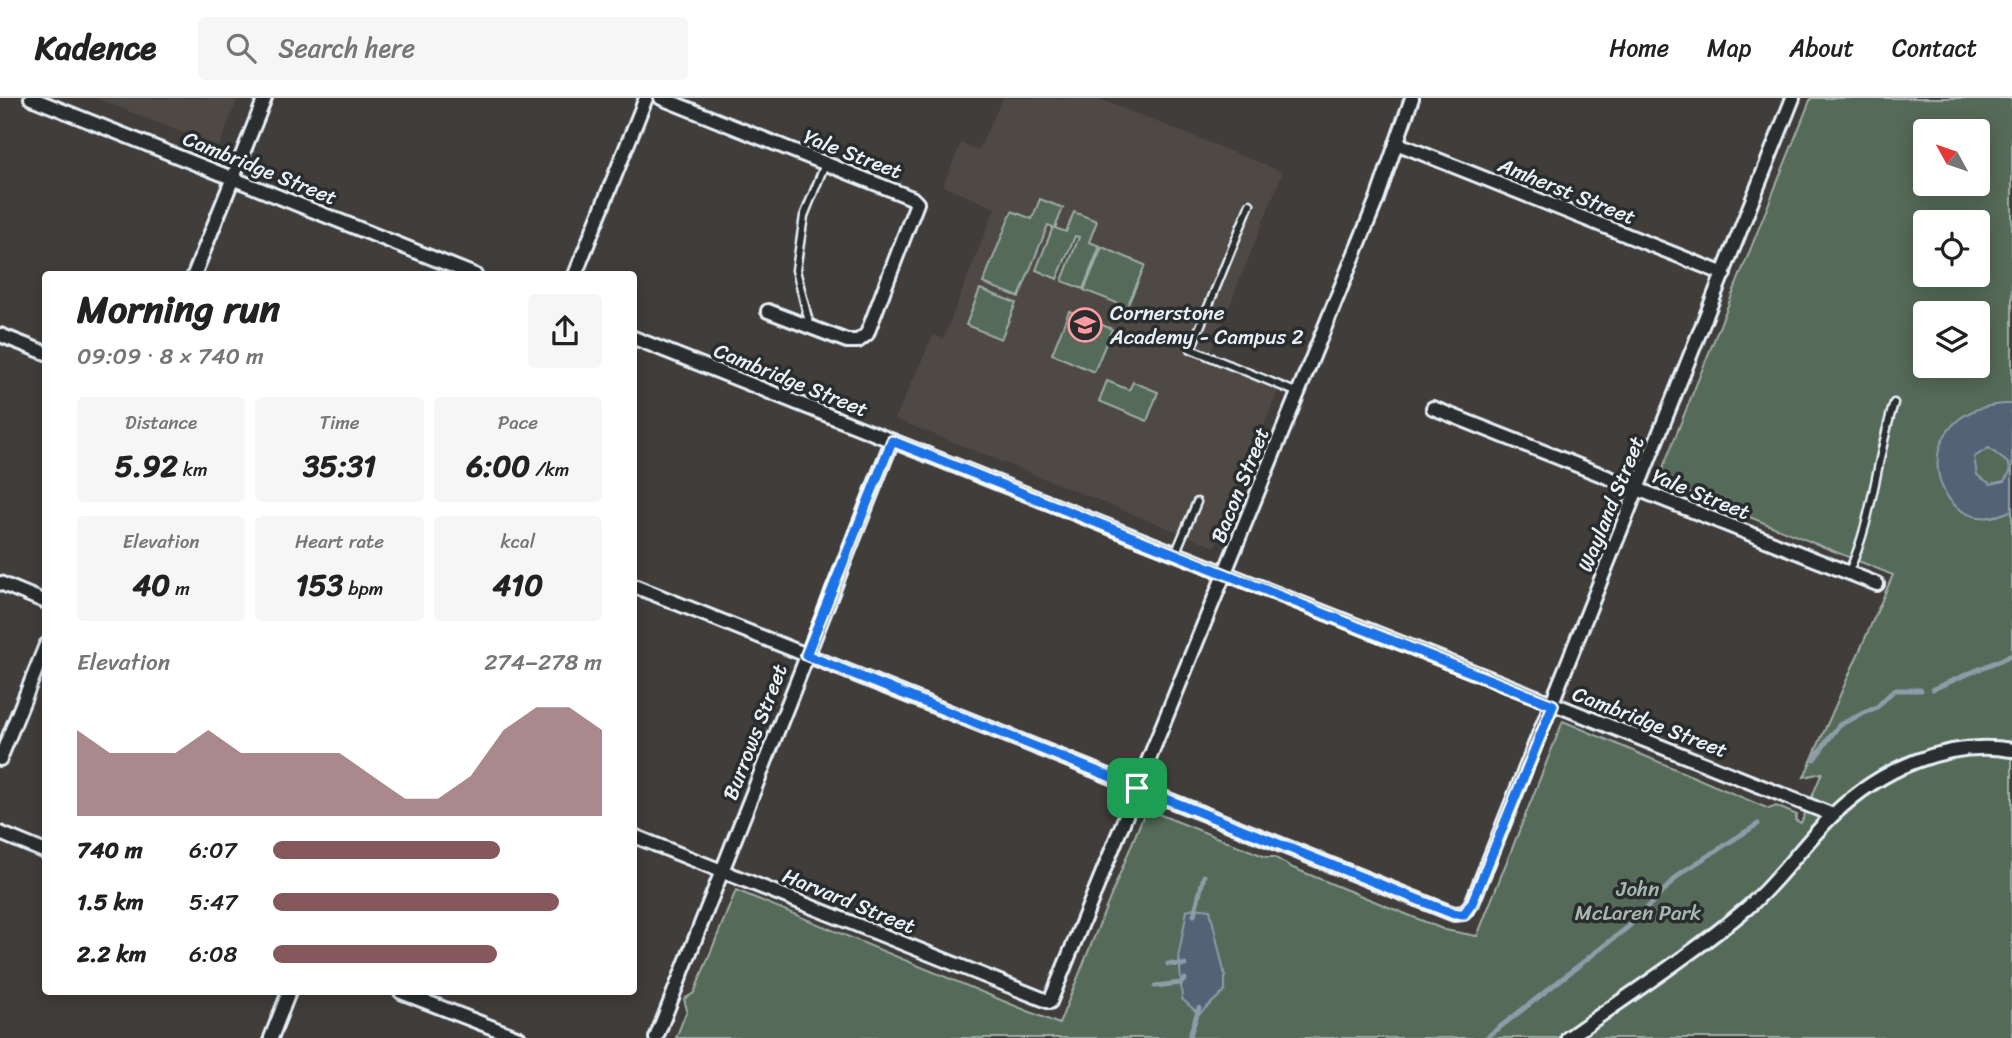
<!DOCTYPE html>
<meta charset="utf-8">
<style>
body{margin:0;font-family:Sriracha,sans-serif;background:#f6f6f6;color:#222;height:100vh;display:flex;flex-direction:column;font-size:26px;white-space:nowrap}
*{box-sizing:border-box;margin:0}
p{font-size:23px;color:#767676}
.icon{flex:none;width:38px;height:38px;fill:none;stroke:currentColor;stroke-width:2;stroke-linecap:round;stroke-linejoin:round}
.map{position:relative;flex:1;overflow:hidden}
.details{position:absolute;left:42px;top:173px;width:595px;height:724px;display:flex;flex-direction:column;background:#fff;border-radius:7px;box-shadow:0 4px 18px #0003}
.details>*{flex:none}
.needle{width:46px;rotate:310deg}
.tools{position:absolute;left:1913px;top:21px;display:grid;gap:14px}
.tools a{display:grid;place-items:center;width:77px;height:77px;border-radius:7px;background:#fff;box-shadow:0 4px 18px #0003;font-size:35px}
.pin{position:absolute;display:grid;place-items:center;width:60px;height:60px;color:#fff;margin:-30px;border-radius:14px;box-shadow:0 4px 10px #0006}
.round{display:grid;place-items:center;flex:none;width:74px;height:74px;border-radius:7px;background:#f6f6f6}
.overview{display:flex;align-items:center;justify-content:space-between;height:119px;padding:0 35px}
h1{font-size:38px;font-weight:800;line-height:52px}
.stats{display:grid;grid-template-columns:repeat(3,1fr);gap:10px;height:119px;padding:7px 35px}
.stats div{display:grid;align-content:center;border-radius:7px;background:#f6f6f6;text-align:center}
.stats b{font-size:30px;font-weight:800}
.stats small{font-size:19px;font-weight:400}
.stats p{font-size:19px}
.chart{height:196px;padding:14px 35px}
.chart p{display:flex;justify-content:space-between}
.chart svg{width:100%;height:126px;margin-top:7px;fill:#85585c;opacity:.7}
ul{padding:0 35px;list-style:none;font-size:23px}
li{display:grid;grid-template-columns:112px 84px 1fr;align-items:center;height:52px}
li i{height:18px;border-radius:9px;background:#85585c}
header{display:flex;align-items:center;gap:42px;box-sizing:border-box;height:98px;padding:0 35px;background:#fff;border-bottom:2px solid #e0e0e0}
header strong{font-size:33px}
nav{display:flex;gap:38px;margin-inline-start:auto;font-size:24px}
.search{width:490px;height:63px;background:#f6f6f6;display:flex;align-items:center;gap:18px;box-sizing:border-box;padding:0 24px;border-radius:7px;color:#767676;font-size:26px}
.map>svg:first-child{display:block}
.built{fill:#4f4844}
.green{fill:#546b58;stroke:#9eaea8;stroke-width:2;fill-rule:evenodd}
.water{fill:#526474;stroke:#8e9ca9;stroke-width:2;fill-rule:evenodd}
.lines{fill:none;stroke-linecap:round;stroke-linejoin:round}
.stream{stroke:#8e9ca9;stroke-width:5}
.lane-casing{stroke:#e8f1f8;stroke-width:11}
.street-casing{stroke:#e8f1f8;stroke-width:18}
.lane{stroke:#2a2d2e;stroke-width:6}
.street{stroke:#2a2d2e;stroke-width:12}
.route-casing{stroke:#fff;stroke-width:14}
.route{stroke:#1a73e8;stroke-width:9}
.labels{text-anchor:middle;stroke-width:7;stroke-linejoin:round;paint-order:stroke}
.street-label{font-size:21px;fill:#e8f1f8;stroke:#2a2d2e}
.poi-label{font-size:21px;fill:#e8f1f8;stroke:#2a2d2e;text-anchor:start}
.park-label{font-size:21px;fill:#a5b5b0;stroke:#2a2d2e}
</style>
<header>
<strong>Kadence</strong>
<div class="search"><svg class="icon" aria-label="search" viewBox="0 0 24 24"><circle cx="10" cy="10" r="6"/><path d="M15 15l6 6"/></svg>Search here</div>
<nav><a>Home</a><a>Map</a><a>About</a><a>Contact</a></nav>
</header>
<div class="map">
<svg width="2012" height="940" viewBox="0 0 2012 940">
<rect width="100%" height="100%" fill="#403d3b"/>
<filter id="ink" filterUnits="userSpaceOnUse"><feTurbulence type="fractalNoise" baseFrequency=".0143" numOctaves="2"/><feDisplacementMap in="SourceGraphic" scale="14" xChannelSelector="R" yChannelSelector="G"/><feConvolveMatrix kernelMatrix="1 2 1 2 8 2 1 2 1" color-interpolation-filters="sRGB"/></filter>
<g filter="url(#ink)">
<path class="built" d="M95,0H238L219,49Z
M1003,0H1097L1283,74L1211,254L1282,283L1215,449L895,321L933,237L943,241L995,110L943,88L961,45L978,52Z"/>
<path class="green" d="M1811,0H2012V940H676L687,912L684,901L694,895L736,792L1059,926L1146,711L1266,759H1274L1293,770L1445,832L1477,838L1563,623L1769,711L1776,708L1797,717L1795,722L1801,725L1822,675L1804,679L1893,477L1658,382ZM1925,33H1978V86H1925ZM1925,124H1978V177H1925ZM1925,215H1978V268H1925Z
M1040,101L1063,110L1055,130L1066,134L1074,114L1097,123L1089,144L1100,148L1083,191L1062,183L1079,139L1075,138L1057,181L1036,172L1053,129L1048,127L1019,199L983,185L1012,113L1032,121Z
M1102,149L1145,167L1127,209L1084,192Z
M980,191L1016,205L1001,241L966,227Z
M1069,213L1112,231L1094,274L1052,256Z
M1107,283L1129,292L1133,284L1158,294L1147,323L1099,303Z"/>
<path class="water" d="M2004,306H2012V412C1934,452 1897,313 2004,306ZM1989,350L2009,366L2010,374L2004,383L1991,386L1977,377L1974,359Z
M1194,810L1210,812L1225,878V893L1199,916L1182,901L1179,855L1187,812Z"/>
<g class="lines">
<path class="stream" d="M1933,591L2012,557
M1814,661L1839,627L1877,609L1894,592H1921
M1194,817L1204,778
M1168,866L1185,867
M1155,888L1181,885L1185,881
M1189,940L1199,910
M1486,940L1628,829L1681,775L1758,726"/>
<defs>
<path id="lane" d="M1250,106L1191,251L1298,295
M810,228L796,172L804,118L825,66
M1175,456L1197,404
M1848,475C1873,423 1876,361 1894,305"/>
<path id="street" d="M31,0L475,177
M661,0L912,100L917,105L867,236L858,243H847L768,213
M1396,45L1724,176
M194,177L265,0
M575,177L646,0
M0,237L46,255
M634,240L1833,717
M1433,310L1877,486
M0,485L46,504
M634,488L1454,816L1464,815L1472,805L1793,0
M0,661L46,547
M0,735L46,754
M634,738L1050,904L1377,101L1412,0
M401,894L519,940
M271,940L289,894
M656,940L892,343
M1568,940C1627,898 1690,858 1746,811C1779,783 1802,747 1833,717C1879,672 1946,641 2012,652"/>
</defs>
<use href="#lane" class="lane-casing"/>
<use href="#street" class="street-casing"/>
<use href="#lane" class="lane"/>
<use href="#street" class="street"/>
</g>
</g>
<g class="lines" filter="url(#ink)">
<defs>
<path id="route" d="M892,343L1553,607L1472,805L1464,816H1454L806,557Z"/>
</defs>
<use href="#route" class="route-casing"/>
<use href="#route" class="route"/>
</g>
<defs>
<symbol id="school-ring" viewBox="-11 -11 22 22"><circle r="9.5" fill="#2a2d2e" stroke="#ff9aa2" stroke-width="1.5"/><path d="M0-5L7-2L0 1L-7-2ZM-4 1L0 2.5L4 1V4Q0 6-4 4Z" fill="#ff9aa2"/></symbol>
</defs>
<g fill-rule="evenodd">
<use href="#school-ring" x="1066" y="208" width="38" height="38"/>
</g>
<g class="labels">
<g class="street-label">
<text transform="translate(853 56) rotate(21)" y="7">Yale Street</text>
<text transform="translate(260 70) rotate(22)" y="7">Cambridge Street</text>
<text transform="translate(1567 93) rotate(22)" y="7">Amherst Street</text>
<text transform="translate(791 282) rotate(22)" y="7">Cambridge Street</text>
<text transform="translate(1240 387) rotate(-68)" y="7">Bacon Street</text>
<text transform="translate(1701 396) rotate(22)" y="7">Yale Street</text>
<text transform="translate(1611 406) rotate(-68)" y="7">Wayland Street</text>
<text transform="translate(1650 624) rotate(21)" y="7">Cambridge Street</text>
<text transform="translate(755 634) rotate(-69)" y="7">Burrows Street</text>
<text transform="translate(849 803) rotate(22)" y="7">Harvard Street</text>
</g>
<g class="poi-label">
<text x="1110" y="222">Cornerstone<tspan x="1110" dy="24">Academy - Campus 2</tspan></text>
</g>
<g class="park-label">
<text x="1638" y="798">John<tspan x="1638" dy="24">McLaren Park</tspan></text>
</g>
</g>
</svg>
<div class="tools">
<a><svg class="needle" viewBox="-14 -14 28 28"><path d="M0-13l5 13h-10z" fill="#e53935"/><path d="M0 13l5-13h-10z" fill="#767676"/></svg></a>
<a><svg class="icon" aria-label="locate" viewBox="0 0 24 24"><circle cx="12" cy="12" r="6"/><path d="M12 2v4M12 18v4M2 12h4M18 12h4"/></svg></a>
<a><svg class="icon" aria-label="layers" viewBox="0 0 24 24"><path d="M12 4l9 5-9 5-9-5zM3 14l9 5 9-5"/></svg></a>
</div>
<div class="pin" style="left:1137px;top:690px;background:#1e9e55"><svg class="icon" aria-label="arrive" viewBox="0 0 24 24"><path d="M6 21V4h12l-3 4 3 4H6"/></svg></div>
<section class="details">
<div class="overview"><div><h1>Morning run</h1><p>09:09 · 8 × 740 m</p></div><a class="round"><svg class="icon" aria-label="share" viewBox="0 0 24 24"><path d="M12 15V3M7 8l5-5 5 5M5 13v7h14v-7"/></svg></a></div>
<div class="stats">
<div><p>Distance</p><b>5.92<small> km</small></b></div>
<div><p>Time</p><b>35:31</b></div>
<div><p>Pace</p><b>6:00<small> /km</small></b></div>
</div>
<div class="stats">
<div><p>Elevation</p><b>40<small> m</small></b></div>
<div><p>Heart rate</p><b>153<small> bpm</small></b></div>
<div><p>kcal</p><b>410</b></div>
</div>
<div class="chart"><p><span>Elevation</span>274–278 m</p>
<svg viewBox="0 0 160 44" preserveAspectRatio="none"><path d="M0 44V14L10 22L20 22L30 22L40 14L50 22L60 22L70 22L80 22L90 30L100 38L110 38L120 30L130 14L140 6L150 6L160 14V44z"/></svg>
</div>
<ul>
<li><b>740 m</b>6:07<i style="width:69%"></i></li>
<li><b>1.5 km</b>5:47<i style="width:87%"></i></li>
<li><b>2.2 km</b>6:08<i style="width:68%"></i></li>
</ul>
</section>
</div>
